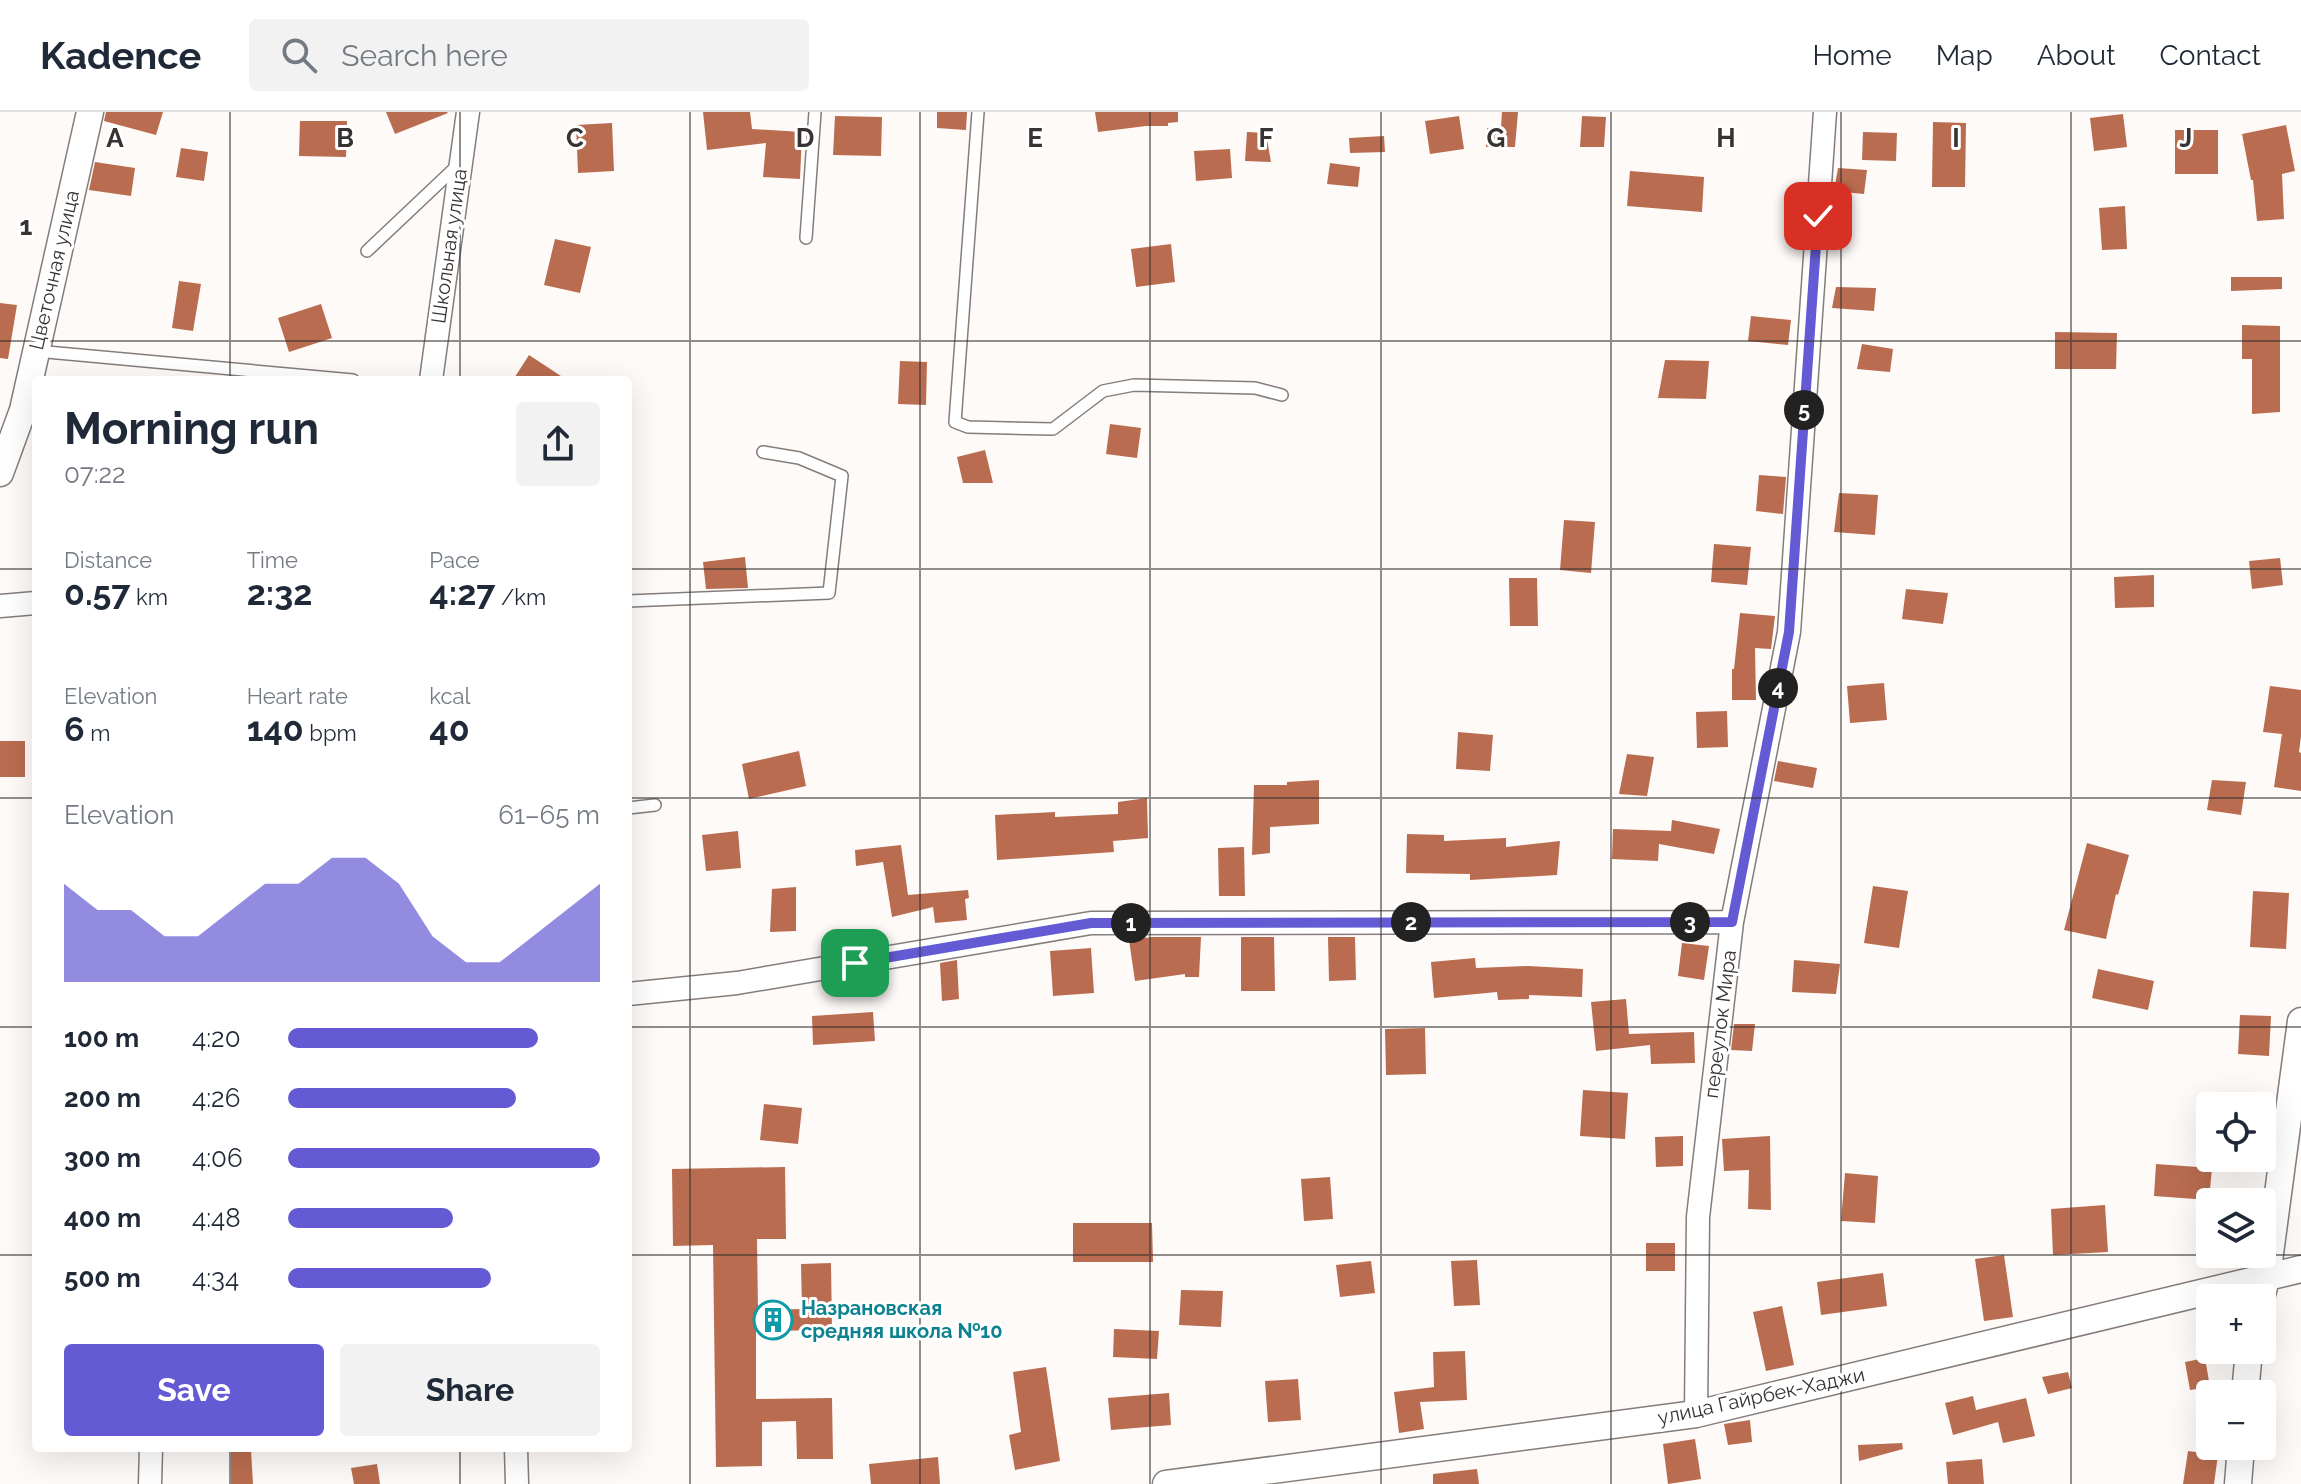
<!DOCTYPE html>
<meta charset="utf-8">
<style>
body{margin:0;font-family:Raleway,sans-serif;background:#f2f2f3;color:#1f2937;height:100vh;display:flex;flex-direction:column;font-size:30px;white-space:nowrap}
*{box-sizing:border-box;margin:0}
p{font-size:26px;color:#747a83}
.icon{flex:none;width:44px;height:44px;fill:none;stroke:currentColor;stroke-width:2;stroke-linecap:round;stroke-linejoin:round}
.map{position:relative;flex:1;overflow:hidden}
.sheet{position:absolute;left:32px;top:264px;width:600px;height:1076px;display:flex;flex-direction:column;background:#fff;border-radius:8px;box-shadow:0 8px 32px #0002}
.sheet>*{flex:none}
.buttons{position:absolute;left:2196px;top:980px;display:grid;gap:16px}
.buttons a{display:grid;place-items:center;width:80px;height:80px;border-radius:8px;background:#fff;box-shadow:0 8px 32px #0002;font-size:40px}
.pin{position:absolute;display:grid;place-items:center;width:68px;height:68px;color:#fff;margin:-34px;border-radius:16px;box-shadow:0 4px 12px #0006}
.km{position:absolute;width:40px;height:40px;margin:-20px;border-radius:50%;background:#222;color:#fff;font-size:22px;line-height:40px;text-align:center}
.round{display:grid;place-items:center;flex:none;width:84px;height:84px;border-radius:8px;background:#f2f2f3}
.summary{display:flex;align-items:center;justify-content:space-between;height:136px;padding:0 32px}
h1{font-size:44px;font-weight:700;line-height:60px}
.metrics{display:grid;grid-template-columns:repeat(3,1fr);gap:12px;height:136px;padding:8px 32px}
.metrics div{display:grid;align-content:center}
.metrics b{font-size:34px;font-weight:700}
.metrics small{font-size:22px;font-weight:400}
.metrics p{font-size:22px}
.chart{height:224px;padding:16px 32px}
.chart p{display:flex;justify-content:space-between}
.chart svg{width:100%;height:144px;margin-top:8px;fill:#645bd4;opacity:.7}
.primary-button{display:flex;gap:16px;margin-top:auto;padding:16px 32px}
.primary-button a{flex:1;height:92px;border-radius:8px;background:#645bd4;color:#fff;font-size:32px;font-weight:700;line-height:92px;text-align:center}
.primary-button a+a{background:#f2f2f3;color:#1f2937}
ul{padding:0 32px;list-style:none;font-size:26px}
li{display:grid;grid-template-columns:128px 96px 1fr;align-items:center;height:60px}
li i{height:20px;border-radius:10px;background:#645bd4}
header{display:flex;align-items:center;gap:48px;box-sizing:border-box;height:112px;padding:0 40px;background:#fff;border-bottom:2px solid #e0e1e3}
header strong{font-size:38px}
nav{display:flex;gap:44px;margin-inline-start:auto;font-size:28px}
.search{width:560px;height:72px;background:#f2f2f3;display:flex;align-items:center;gap:20px;box-sizing:border-box;padding:0 28px;border-radius:8px;color:#747a83;font-size:30px}
.map>svg:first-child{display:block}
.building{fill:#b96c4f}
.lines{fill:none;stroke-linecap:round;stroke-linejoin:round}
.service-casing{stroke:#847d7a;stroke-width:14}
.minor-casing{stroke:#847d7a;stroke-width:25}
.tertiary-casing{stroke:#847d7a;stroke-width:29}
.service{stroke:#fff;stroke-width:11}
.minor{stroke:#fff;stroke-width:22}
.tertiary{stroke:#fff;stroke-width:26}
.route-casing{stroke:#fff;stroke-width:16}
.route{stroke:#645bd4;stroke-width:10}
.grid{fill:none;stroke:#363332;stroke-width:2;stroke-opacity:0.55}
.labels{text-anchor:middle;stroke-width:6;stroke-linejoin:round;paint-order:stroke}
.street-label{font-size:20px;fill:#363332;stroke:#fff}
.culture-label{font-size:20px;font-weight:bold;fill:#0d838f;stroke:#fff;text-anchor:start}
.grid-label{font-size:26px;text-anchor:middle;font-weight:bold;fill:#363332;stroke:#fff;stroke-width:6;stroke-linejoin:round;paint-order:stroke}
</style>
<header>
<strong>Kadence</strong>
<div class="search"><svg class="icon" aria-label="search" viewBox="0 0 24 24"><circle cx="10" cy="10" r="6"/><path d="M15 15l6 6"/></svg>Search here</div>
<nav><a>Home</a><a>Map</a><a>About</a><a>Contact</a></nav>
</header>
<div class="map">
<svg width="2301" height="1372" viewBox="0 0 2301 1372">
<rect width="100%" height="100%" fill="#fefaf8"/>
<path class="building" d="M106,0H163L156,23L104,9Z
M386,0H447L448,1L395,22Z
M703,0H750L752,17L802,20L800,67L763,65L766,31L707,38Z
M937,0H967L966,18L937,16Z
M1095,0H1178V10L1168,11V14H1146L1098,20Z
M1502,0H1518L1515,35H1486L1487,16L1501,15Z
M2123,2L2127,35L2094,39L2090,6Z
M835,4L882,5L881,44L833,43Z
M1459,4L1464,37L1430,42L1425,9Z
M1582,4L1606,5L1604,35H1580Z
M300,9H347L346,45L299,44Z
M1933,10L1966,11L1965,75H1932Z
M612,11L614,59L578,61L576,13Z
M2286,13L2295,59L2282,62L2284,107L2257,109L2253,68H2251L2242,22Z
M2175,18H2218V62H2175Z
M1247,20L1266,21L1271,50L1245,49Z
M1863,20L1897,21L1896,49L1862,48Z
M1384,24L1385,40L1350,41L1349,26Z
M181,36L208,40L204,69L176,65Z
M1230,37L1232,66L1196,69L1194,39Z
M95,50L135,56L131,84L89,78Z
M1330,51L1360,55L1358,75L1327,72Z
M1838,56L1867,58L1864,82L1834,79Z
M1630,59L1704,65L1702,100L1627,94Z
M2125,94L2127,137L2102,138L2099,96Z
M555,127L591,135L580,181L544,173Z
M1171,132L1175,170L1136,175L1131,137Z
M2231,165H2282V177L2231,179Z
M179,169L201,172L193,219L172,216Z
M1836,175L1876,176L1874,199L1832,196Z
M0,191L17,193L8,247L0,246Z
M321,192L332,226L289,240L278,206Z
M1751,204L1791,208L1788,233L1748,229Z
M2242,213L2280,214V300L2252,302V247H2242Z
M2055,220L2117,221L2116,257H2055Z
M1862,232L1893,237L1890,260L1857,257Z
M529,243L567,268H513Z
M1665,248L1709,249L1706,287L1658,286Z
M900,249L927,250L926,293L898,292Z
M1110,312L1141,316L1137,346L1106,342Z
M985,338L993,371H963L957,345Z
M1759,363L1786,365L1783,402L1756,399Z
M1839,381L1878,383L1875,423L1834,420Z
M1564,408L1595,410L1591,461L1560,458Z
M1714,432L1751,435L1747,473L1711,470Z
M745,445L748,476L706,477L703,450Z
M2280,446L2283,473L2252,477L2249,449Z
M2154,463V495L2115,496L2114,465Z
M1509,466H1537L1538,514H1510Z
M1906,477L1948,481L1943,512L1902,507Z
M1740,501L1775,504L1771,537L1755,536L1756,588H1732V557H1734Z
M1884,571L1887,608L1850,611L1847,574Z
M2270,574L2301,578V624L2299,640L2301,641V679L2274,675L2282,622L2263,620Z
M1727,599L1728,635L1697,636L1696,600Z
M1458,620L1493,623L1490,659L1456,657Z
M0,629H25V665H0Z
M799,639L806,674L749,687L742,652Z
M1627,642L1654,645L1647,684L1619,682Z
M1778,649L1817,656L1813,676L1774,669Z
M1319,668V712L1270,715V741L1252,743L1254,673H1287V670Z
M2212,668L2246,670L2241,703L2207,698Z
M1147,686L1148,726L1113,729L1114,740L997,748L995,703L1055,700V705L1118,702V690Z
M1672,708L1720,717L1714,742L1659,732L1658,749L1612,747L1613,717L1671,719Z
M738,719L741,756L706,759L702,723Z
M1407,722L1444,723V729L1506,726V735L1560,729L1557,763L1470,768V762L1406,761Z
M2087,731L2129,743L2118,783L2116,782L2106,827L2064,818Z
M901,733L908,783L968,778L969,786L965,787L967,808L935,811L933,795L892,805L883,750L856,754L855,738Z
M1244,735L1245,784H1219L1218,736Z
M1873,774L1908,779L1899,836L1864,831Z
M796,775V819L770,820L772,777Z
M2253,779L2289,781L2286,837L2250,835Z
M1152,825H1201L1199,865H1185V862L1135,869L1129,828Z
M1241,825H1274L1275,879H1241Z
M1328,825H1355L1356,868L1329,869Z
M1682,831L1709,834L1704,868L1678,864Z
M1091,836L1094,881L1053,884L1050,839Z
M1475,846L1476,856L1528,854L1583,857L1582,885L1529,883V887L1498,888L1497,880L1434,886L1431,850Z
M957,848L959,887L942,889L940,851Z
M1794,848L1840,852L1836,882L1792,880Z
M2098,857L2154,869L2148,898L2092,886Z
M1626,887L1629,922L1694,920L1695,951L1651,952L1650,933L1596,939L1591,890Z
M873,900L875,929L813,933L812,904Z
M2240,903L2271,904L2269,944L2238,942Z
M1734,912H1755L1752,939L1731,938Z
M1425,916L1426,962L1386,963L1385,917Z
M1583,978L1628,981L1625,1027L1580,1024Z
M764,992L802,996L798,1032L760,1028Z
M1683,1024V1054L1656,1055L1655,1025Z
M1770,1024L1771,1098L1748,1097L1749,1058L1724,1059L1722,1027Z
M2156,1052L2212,1056L2209,1088L2154,1084Z
M785,1055L786,1127H757L758,1198L802,1197L801,1152L831,1151L832,1218L756,1219V1287L832,1286L833,1347H797L796,1309L762,1310V1354L716,1355L713,1133L673,1134L672,1057Z
M1845,1061L1878,1064L1875,1111L1841,1109Z
M1330,1065L1333,1107L1304,1109L1301,1067Z
M2105,1093L2108,1140L2053,1143L2051,1097Z
M1073,1111H1152L1153,1150H1073Z
M1646,1131H1675V1159H1646Z
M2004,1143L2013,1205L1984,1209L1975,1147Z
M1477,1148L1480,1193L1454,1194L1451,1149Z
M1371,1149L1375,1181L1340,1185L1336,1153Z
M1883,1161L1887,1194L1821,1203L1817,1170Z
M1181,1178L1223,1179L1221,1215L1179,1213Z
M1782,1194L1794,1253L1766,1259L1753,1200Z
M1114,1217L1159,1219L1157,1247L1113,1245Z
M1465,1239L1467,1288L1420,1290L1424,1317L1399,1321L1394,1280L1434,1275L1433,1240Z
M2205,1246L2210,1275L2190,1278L2185,1250Z
M1046,1255L1060,1349L1015,1358L1009,1323L1021,1320L1013,1260Z
M2068,1260L2072,1276L2048,1282L2042,1265Z
M1298,1267L1301,1308L1268,1310L1265,1269Z
M1169,1281L1171,1313L1111,1318L1108,1286Z
M1973,1284L1976,1298L2026,1286L2035,1324L2003,1331L1998,1310L1953,1323L1945,1291Z
M1750,1308L1752,1330L1728,1333L1724,1312Z
M1695,1327L1701,1367L1668,1372L1663,1332Z
M1902,1331L1903,1337L1859,1349L1858,1333Z
M251,1338L253,1372H231V1339Z
M2188,1339L2218,1343L2214,1372H2183Z
M938,1345L940,1372H871L869,1352Z
M1982,1347L1984,1372H1948L1946,1350Z
M377,1352L380,1372H354L351,1356Z
M1477,1357L1479,1372H1433V1362Z"/>
<g class="lines">
<defs>
<path id="service" d="M978,0L955,310L968,315L1053,317L1103,279L1134,273L1255,276L1282,283
M806,126L815,0
M367,139L458,53
M36,239L353,268
M628,489L829,481L842,364L799,346L763,340
M628,696L655,693"/>
<path id="minor" d="M431,268L468,0
M0,494L36,491
M628,882L737,871L1091,811L1732,810
M1696,1302L1698,1105L1732,810L1789,520L1825,0
M516,1336L517,1372
M150,1372L151,1336"/>
<path id="tertiary" d="M0,361L23,298L90,0
M2261,1186L2267,1164L2301,909
M2245,1282L2249,1238
M1166,1372L1696,1302L2301,1157
M2238,1372L2241,1334"/>
</defs>
<use href="#service" class="service-casing"/>
<use href="#minor" class="minor-casing"/>
<use href="#tertiary" class="tertiary-casing"/>
<use href="#service" class="service"/>
<use href="#minor" class="minor"/>
<use href="#tertiary" class="tertiary"/>
</g>
<g class="lines">
<defs>
<path id="route" d="M855,851L1091,811L1732,810L1789,520L1818,104"/>
</defs>
<use href="#route" class="route-casing"/>
<use href="#route" class="route"/>
</g>
<path class="grid" d="M230,0V268M460,0V268M690,0V1372M920,0V1372M1150,0V1372M1381,0V1372M1611,0V1372M1841,0V1372M2071,0V1372M0,229H2301M0,457H36M628,457H2301M0,686H36M628,686H2301M0,915H36M628,915H2301M0,1143H36M628,1143H2301M230,1336V1372M460,1336V1372"/>
<defs>
<symbol id="building-ring" viewBox="-11 -11 22 22"><circle r="9.5" fill="#fff" stroke="#0f9aa8" stroke-width="1.5"/><path d="M-4-6H4V6H1V3H-1V6H-4ZM-2.5-4.3h1.7v1.8h-1.7ZM.8-4.3h1.7v1.8H.8ZM-2.5-1h1.7V.8h-1.7ZM.8-1h1.7V.8H.8Z" fill="#0f9aa8"/></symbol>
</defs>
<g fill-rule="evenodd">
<use href="#building-ring" x="751" y="1186" width="44" height="44"/>
</g>
<g class="labels">
<g class="street-label">
<text transform="translate(449 134) rotate(-82)" y="7">Школьная улица</text>
<text transform="translate(54 158) rotate(-77)" y="7">Цветочная улица</text>
<text transform="translate(1720 912) rotate(-83)" y="7">переулок Мира</text>
<text transform="translate(1761 1284) rotate(-12)" y="7">улица Гайрбек-Хаджи</text>
</g>
<g class="culture-label">
<text x="801" y="1203">Назрановская<tspan x="801" dy="23">средняя школа №10</tspan></text>
</g>
</g>
<g class="grid-label">
<text x="115" y="35">A</text>
<text x="345" y="35">B</text>
<text x="575" y="35">C</text>
<text x="805" y="35">D</text>
<text x="1035" y="35">E</text>
<text x="1266" y="35">F</text>
<text x="1496" y="35">G</text>
<text x="1726" y="35">H</text>
<text x="1956" y="35">I</text>
<text x="2186" y="35">J</text>
<text x="26" y="123">1</text>
</g>
</svg>
<div class="buttons">
<a><svg class="icon" aria-label="locate" viewBox="0 0 24 24"><circle cx="12" cy="12" r="6"/><path d="M12 2v4M12 18v4M2 12h4M18 12h4"/></svg></a>
<a><svg class="icon" aria-label="layers" viewBox="0 0 24 24"><path d="M12 4l9 5-9 5-9-5zM3 14l9 5 9-5"/></svg></a>
<a>+</a>
<a>−</a>
</div>
<div class="pin" style="left:855px;top:851px;background:#1e9e55"><svg class="icon" aria-label="arrive" viewBox="0 0 24 24"><path d="M6 21V4h12l-3 4 3 4H6"/></svg></div>
<div class="pin" style="left:1818px;top:104px;background:#d93025"><svg class="icon" aria-label="check" viewBox="0 0 24 24"><path d="M5 12l5 5 9-10"/></svg></div>
<b class="km" style="left:1131px;top:811px">1</b>
<b class="km" style="left:1411px;top:810px">2</b>
<b class="km" style="left:1690px;top:810px">3</b>
<b class="km" style="left:1778px;top:576px">4</b>
<b class="km" style="left:1804px;top:298px">5</b>
<section class="sheet">
<div class="summary"><div><h1>Morning run</h1><p>07:22</p></div><a class="round"><svg class="icon" aria-label="share" viewBox="0 0 24 24"><path d="M12 15V3M7 8l5-5 5 5M5 13v7h14v-7"/></svg></a></div>
<div class="metrics">
<div><p>Distance</p><b>0.57<small> km</small></b></div>
<div><p>Time</p><b>2:32</b></div>
<div><p>Pace</p><b>4:27<small> /km</small></b></div>
</div>
<div class="metrics">
<div><p>Elevation</p><b>6<small> m</small></b></div>
<div><p>Heart rate</p><b>140<small> bpm</small></b></div>
<div><p>kcal</p><b>40</b></div>
</div>
<div class="chart"><p><span>Elevation</span>61–65 m</p>
<svg viewBox="0 0 160 44" preserveAspectRatio="none"><path d="M0 44V14L10 22L20 22L30 30L40 30L50 22L60 14L70 14L80 6L90 6L100 14L110 30L120 38L130 38L140 30L150 22L160 14V44z"/></svg>
</div>
<ul>
<li><b>100 m</b>4:20<i style="width:80%"></i></li>
<li><b>200 m</b>4:26<i style="width:73%"></i></li>
<li><b>300 m</b>4:06<i style="width:100%"></i></li>
<li><b>400 m</b>4:48<i style="width:53%"></i></li>
<li><b>500 m</b>4:34<i style="width:65%"></i></li>
</ul>
<div class="primary-button"><a>Save</a><a>Share</a></div>
</section>
</div>
